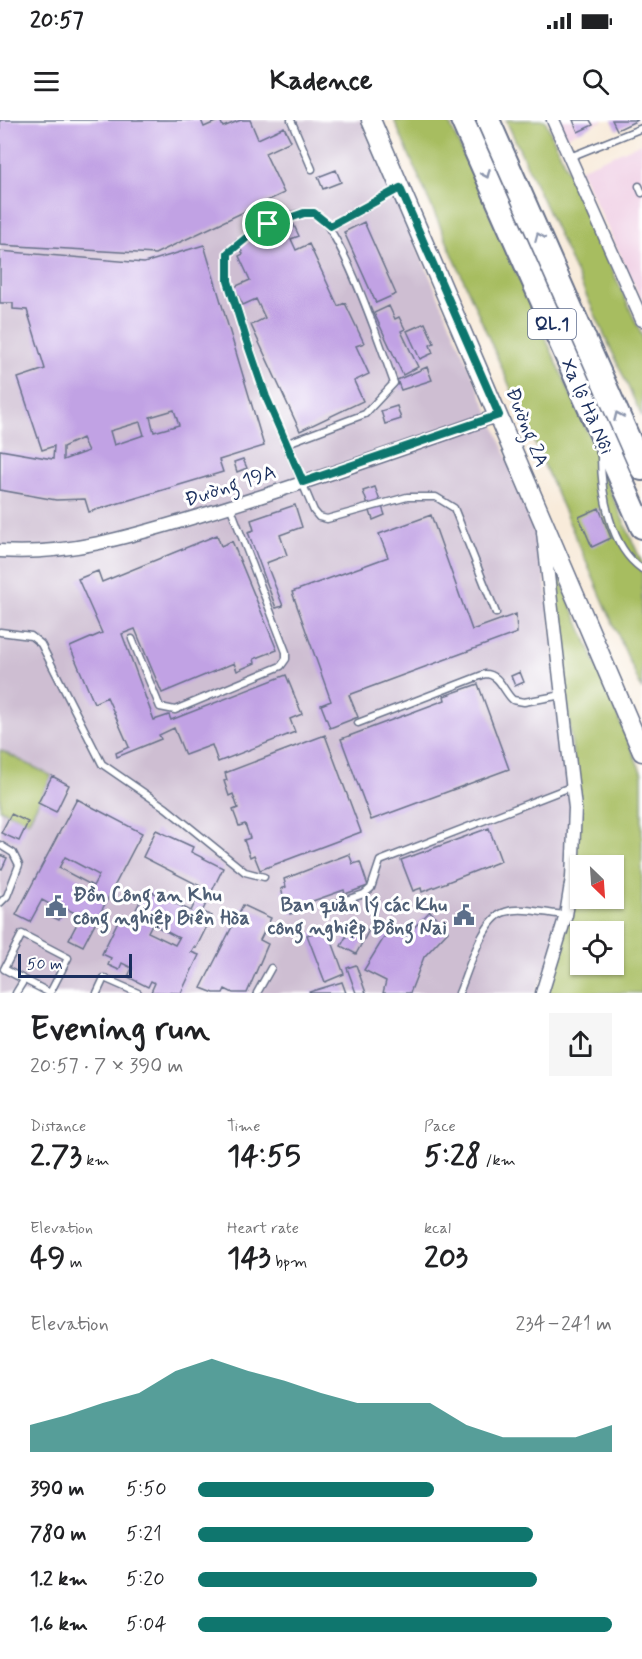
<!DOCTYPE html>
<meta charset="utf-8">
<style>
body{margin:0;font-family:Mynerve,sans-serif;background:#f6f6f6;color:#202124;height:100vh;display:flex;flex-direction:column;font-size:22px;white-space:nowrap}
*{box-sizing:border-box;margin:0}
p{font-size:20px;color:#757577}
.icon{flex:none;width:33px;height:33px;fill:none;stroke:currentColor;stroke-width:2;stroke-linecap:round;stroke-linejoin:round}
.map{position:relative;height:873px;overflow:hidden}
.side{display:flex;flex-direction:column;background:#fff;flex:1}
.side>*{flex:none}
.needle{width:39px;rotate:155deg}
.controls{position:absolute;left:570px;top:735px;display:grid;gap:12px}
.controls a{display:grid;place-items:center;width:54px;height:54px;border-radius:0px;background:#fff;box-shadow:0 2px 4px #0004;font-size:30px}
.scale{position:absolute;left:18px;bottom:15px;width:114px;box-sizing:border-box;padding-left:6px;border:3px solid #1b2f5e;border-top:0;font-size:16px;line-height:21px;white-space:nowrap;color:#1b2f5e;-webkit-text-stroke:4px #fff;paint-order:stroke}
.pin{position:absolute;display:grid;place-items:center;width:51px;height:51px;color:#fff;margin:-26px;border:3px solid #fff;border-radius:50%;box-shadow:0 2px 6px #0007}
.round{display:grid;place-items:center;flex:none;width:63px;height:63px;border-radius:0px;background:#f6f6f6}
.headline{display:flex;align-items:center;justify-content:space-between;height:102px;padding:0 30px}
h1{font-size:33px;font-weight:800;line-height:45px}
.stats{display:grid;grid-template-columns:repeat(3,1fr);gap:9px;height:102px;padding:6px 30px}
.stats div{display:grid;align-content:center}
.stats b{font-size:30px;font-weight:800}
.stats small{font-size:16px;font-weight:400}
.stats p{font-size:16px}
.chart{height:168px;padding:12px 30px}
.chart p{display:flex;justify-content:space-between}
.chart svg{width:100%;height:108px;margin-top:6px;fill:#0f766e;opacity:.7}
ul{padding:0 30px;list-style:none;font-size:20px}
li{display:grid;grid-template-columns:96px 72px 1fr;align-items:center;height:45px}
li i{height:15px;border-radius:8px;background:#0f766e}
.status{display:flex;justify-content:space-between;align-items:center;height:42px;padding:0 30px;background:#fff;direction:ltr}
.status svg{height:16px;fill:currentColor}
header{display:flex;justify-content:space-between;align-items:center;height:78px;padding:0 30px;background:#fff;font-size:27px;font-weight:800}
.map>svg:first-child{display:block}
.built{fill:#f0d0e5}
.industrial{fill:#cebed2}
.green{fill:#a7bd61;stroke:#617660;stroke-width:1.5;fill-rule:evenodd}
.building{fill:#c1a2e4;fill-rule:evenodd}
.lines{fill:none;stroke-linecap:round;stroke-linejoin:round}
.lane-casing{stroke:#687189;stroke-width:9}
.street-casing{stroke:#687189;stroke-width:15}
.secondary-casing{stroke:#687189;stroke-width:21}
.highway-casing{stroke:#687189;stroke-width:26}
.lane{stroke:#fff;stroke-width:6}
.street{stroke:#fff;stroke-width:12}
.secondary{stroke:#fff;stroke-width:18}
.highway{stroke:#fff;stroke-width:22}
.oneway{stroke:#8d97ae}
.route-casing{stroke:#fff;stroke-width:12}
.route{stroke:#0f766e;stroke-width:8}
.labels{text-anchor:middle;stroke-width:6;stroke-linejoin:round;paint-order:stroke}
.shield{fill:#fff;stroke:#5f6d8e;stroke-width:1.5}
.shield-label{font-size:18px;font-weight:bold;fill:#1b2f5e}
.street-label{font-size:20px;fill:#1b2f5e;stroke:#fff}
.service-label{font-size:20px;font-weight:bold;fill:#4e5e75;stroke:#fff;text-anchor:start}
</style>
<div class="status"><b>20:57</b><svg viewBox="0 0 49 12"><path d="M0 12V9h3v3zM5 12V6h3v6zM10 12V3h3v9zM15 12V0h3v12zM26 1h20v11H26zM47 4h2v5h-2z"/></svg></div>
<header><svg class="icon" aria-label="menu" viewBox="0 0 24 24"><path d="M4 6h16M4 12h16M4 18h16"/></svg>Kadence<svg class="icon" aria-label="search" viewBox="0 0 24 24"><circle cx="10" cy="10" r="6"/><path d="M15 15l6 6"/></svg></header>
<div class="map">
<svg width="642" height="873" viewBox="0 0 642 873">
<rect width="100%" height="100%" fill="#fff"/>
<filter id="ink" filterUnits="userSpaceOnUse"><feTurbulence type="fractalNoise" baseFrequency=".0167" numOctaves="2"/><feDisplacementMap in="SourceGraphic" scale="12" xChannelSelector="R" yChannelSelector="G"/><feConvolveMatrix kernelMatrix="1 2 1 2 8 2 1 2 1" color-interpolation-filters="sRGB"/></filter>
<filter id="wash" filterUnits="userSpaceOnUse"><feTurbulence type="fractalNoise" baseFrequency=".008" numOctaves="4" result="noise"/><feDisplacementMap in="SourceGraphic" scale="24" xChannelSelector="R" yChannelSelector="G"/><feGaussianBlur stdDeviation="1.35" result="paint"/><feColorMatrix in="noise" values="0 0 0 0 0 0 0 0 0 0 0 0 0 0 0 0 0 1.4 0 .05"/><feComposite in="paint" operator="in"/></filter>
<g filter="url(#wash)">
<rect width="100%" height="100%" fill="#f8ebda"/>
<path class="built" d="M559,0H604L566,17Z
M642,23V181L580,49Z"/>
<path class="industrial" d="M0,0H362L493,302L540,420L573,685L563,791L548,846L535,873H0Z"/>
<path class="green" d="M394,0H448L589,315L608,366L642,443V570Z
M506,0H545L642,216V297Z
M548,430L642,654V873H542L554,849L579,685ZM580,746H614V778H580ZM580,812H614V844H580Z
M0,630L52,656L28,702L0,689Z"/>
<g id="blocks">
<path class="building" d="M0,0H201L204,7L220,0L223,7L241,0H250L258,19L284,7L291,21L265,33L284,73L155,134L0,125Z
M573,0H590L593,5L578,12Z
M612,0H638L617,10Z
M336,50L341,62L323,69L318,57Z
M292,101L299,116L291,119L296,130L309,124L338,186L345,183L364,223L356,226L369,254L354,261L363,281L300,311L251,205L265,198L256,179L243,185L234,167L250,160L239,136L243,134L239,126Z
M364,102L396,174L376,183L344,112Z
M204,125L264,326L219,340L223,352L89,392L85,379L56,380L0,370V330L53,339L54,326L42,330L18,258L45,249L27,190L13,189V183H0V131L144,143ZM174,290L179,305L154,312L150,297ZM140,302L144,315L114,325L110,311ZM82,318L88,331L63,340V327Z
M389,186L395,199L399,197L405,209L401,211L418,247L403,255L374,193Z
M425,203L434,223L430,225L433,233L420,239L407,211Z
M427,247L432,260L401,270L397,260Z
M397,286L401,299L385,304L381,291Z
M243,339L247,348L237,352L234,342Z
M375,367L385,395L373,400L363,371Z
M295,385L302,407L280,415L287,435L266,443L283,486L276,488L248,412L254,410L251,400Z
M599,388L611,418L592,427L579,397Z
M431,395L472,510L516,494L517,513L349,575L358,597L330,608L321,585L331,581L292,472L388,437L379,414Z
M217,415L221,426L232,421L277,530L254,539L255,543L237,551L234,543L162,573L135,509L122,514L154,600L169,595L171,600L286,555L302,594L290,599L295,612L218,642L212,625L185,635L174,608L159,615L161,619L117,637L116,633L129,627L107,577L94,583L70,527L102,513L78,459L98,451L102,462Z
M520,552L524,562L515,566L511,556Z
M478,564L509,649L371,700L341,619L445,580L444,576Z
M325,615L361,712L260,750L254,735L250,737L244,720L250,718L245,704L239,706L233,690L238,688L233,674L229,676L224,661L227,660L225,653Z
M52,656L69,665L56,692L38,683Z
M77,679L142,713L83,826L69,819L81,796L65,788L59,800L50,796L55,787L42,780L30,802L16,795ZM65,737L99,755L93,766L59,748Z
M11,694L28,702L19,721L1,713Z
M489,708L501,741L422,772L421,768L413,771L401,740Z
M156,710L193,727L191,732L223,748L202,792L212,796L196,828L194,827L191,832L199,835L181,873L151,872L155,863L151,861L148,867L128,857L132,848L122,843L119,850L108,845L111,838L102,834L119,799L129,804L146,769L191,791L202,767L143,737ZM152,804L179,818L175,825L148,812Z
M349,734L353,744L360,742L368,766L345,774L344,770L310,782L312,787L290,794L281,769L286,767L284,759Z
M0,735L7,738L2,749L0,748Z
M243,785L271,798L260,820L268,824L247,873H233L225,869L223,873H214L201,868Z
M430,791L448,811L424,837L410,873H383L386,861L364,850L391,806L405,817Z
M354,802L369,810L356,834L341,826Z
M327,808L344,854L325,862L307,815Z
M356,845L366,873H356L347,848Z
M342,862L346,873H309V872Z"/>
</g>
</g>
<g filter="url(#ink)">
<use href="#blocks" fill-opacity="0" stroke="#687189" stroke-width="1.5"/>
<g class="lines">
<defs>
<path id="lane" d="M291,0L312,49
M570,37L642,8
M639,66L642,73
M330,106L398,69
M285,324L365,294L394,263C383,233 340,103 314,93C303,89 267,103 257,109C247,115 237,125 228,133V161L266,277L314,391L319,397L327,399L407,377H436L454,388L496,493
M601,337C601,373 610,427 642,449
M0,512L31,516L41,524L102,644L166,688L245,752L264,757
M132,519L160,587L175,590L281,546L286,539V532L230,386
M358,603L485,554C500,554 503,571 513,580L524,582L562,575
M0,725L13,733L19,745L7,776L0,783
M325,787L364,774L371,768L380,741L573,666
M22,814L68,838L50,873L4,849Z
M16,873L24,860
M97,873L104,858L138,873
M257,873L271,848
M459,873C468,852 482,799 505,792C522,786 548,794 566,795"/>
<path id="street" d="M553,0L642,200
M0,431C71,436 138,414 205,394C304,364 402,329 499,295
M542,873L566,795L572,758L575,688L543,412"/>
<path id="secondary" d="M371,0L642,632"/>
<path id="highway" d="M462,0L642,407
M488,0L642,349"/>
</defs>
<use href="#lane" class="lane-casing"/>
<use href="#street" class="street-casing"/>
<use href="#secondary" class="secondary-casing"/>
<use href="#highway" class="highway-casing"/>
<use href="#lane" class="lane"/>
<use href="#street" class="street"/>
<use href="#secondary" class="secondary"/>
<use href="#highway" class="highway"/>
</g>
<defs><path id="oneway-chevron" d="M-2-3.5L2.5 0L-2 3.5" fill="none" stroke-width="1.6" stroke-linecap="round" stroke-linejoin="round" transform="scale(1.5)"/></defs>
<g class="oneway">
<use href="#oneway-chevron" transform="translate(486 54) rotate(66)"/>
<use href="#oneway-chevron" transform="translate(539 117) rotate(-113)"/>
<use href="#oneway-chevron" transform="translate(618 296) rotate(-114)"/>
</g>
</g>
<g class="lines" filter="url(#ink)">
<defs>
<path id="route" d="M400,68L499,295L303,362L266,277L246,219L228,161V133L256,110L304,93H314L330,106Z"/>
</defs>
<use href="#route" class="route-casing"/>
<use href="#route" class="route"/>
</g>
<defs>
<symbol id="civic-bare" viewBox="-9 -9 18 18"><path d="M-.6-6.5H3V-4.5H.6V-3L4-1V1h2V6H-6V1h2V-1L-.6-3ZM-1.2 2.5V6h2.4V2.5Z" fill="#5c6f8a" stroke="#fff" stroke-width="2.5" paint-order="stroke"/></symbol>
</defs>
<g fill-rule="evenodd">
<use href="#civic-bare" x="41" y="771" width="30" height="30"/>
<use href="#civic-bare" x="449" y="780" width="30" height="30"/>
</g>
<g class="labels">
<rect class="shield" x="528" y="189" width="48" height="30" rx="4.5"/>
<g class="shield-label">
<text x="552" y="210">QL.1</text>
</g>
<g class="street-label">
<text transform="translate(588 286) rotate(66)" y="7">Xa lộ Hà Nội</text>
<text transform="translate(528 307) rotate(68)" y="7">Đường 2A</text>
<text transform="translate(230 365) rotate(-18)" y="7">Đường 19A</text>
</g>
<g class="service-label">
<text x="73" y="781">Đồn Công an Khu<tspan x="73" dy="23">công nghiệp Biên Hòa</tspan></text>
<text x="447" y="791" text-anchor="end">Ban quản lý các Khu<tspan x="447" dy="23">công nghiệp Đồng Nai</tspan></text>
</g>
</g>
</svg>
<div class="controls">
<a><svg class="needle" viewBox="-14 -14 28 28"><path d="M0-13l5 13h-10z" fill="#e53935"/><path d="M0 13l5-13h-10z" fill="#757577"/></svg></a>
<a><svg class="icon" aria-label="locate" viewBox="0 0 24 24"><circle cx="12" cy="12" r="6"/><path d="M12 2v4M12 18v4M2 12h4M18 12h4"/></svg></a>
</div>
<div class="scale">50 m</div>
<div class="pin" style="left:268px;top:104px;background:#1e9e55"><svg class="icon" aria-label="arrive" viewBox="0 0 24 24"><path d="M6 21V4h12l-3 4 3 4H6"/></svg></div>
</div>
<section class="side">
<div class="headline"><div><h1>Evening run</h1><p>20:57 · 7 × 390 m</p></div><a class="round"><svg class="icon" aria-label="share" viewBox="0 0 24 24"><path d="M12 15V3M7 8l5-5 5 5M5 13v7h14v-7"/></svg></a></div>
<div class="stats">
<div><p>Distance</p><b>2.73<small> km</small></b></div>
<div><p>Time</p><b>14:55</b></div>
<div><p>Pace</p><b>5:28<small> /km</small></b></div>
</div>
<div class="stats">
<div><p>Elevation</p><b>49<small> m</small></b></div>
<div><p>Heart rate</p><b>143<small> bpm</small></b></div>
<div><p>kcal</p><b>203</b></div>
</div>
<div class="chart"><p><span>Elevation</span>234–241 m</p>
<svg viewBox="0 0 160 44" preserveAspectRatio="none"><path d="M0 44V33L10 29L20 24L30 20L40 11L50 6L60 11L70 15L80 20L90 24L100 24L110 24L120 33L130 38L140 38L150 38L160 33V44z"/></svg>
</div>
<ul>
<li><b>390 m</b>5:50<i style="width:57%"></i></li>
<li><b>780 m</b>5:21<i style="width:81%"></i></li>
<li><b>1.2 km</b>5:20<i style="width:82%"></i></li>
<li><b>1.6 km</b>5:04<i style="width:100%"></i></li>
</ul>
</section>
